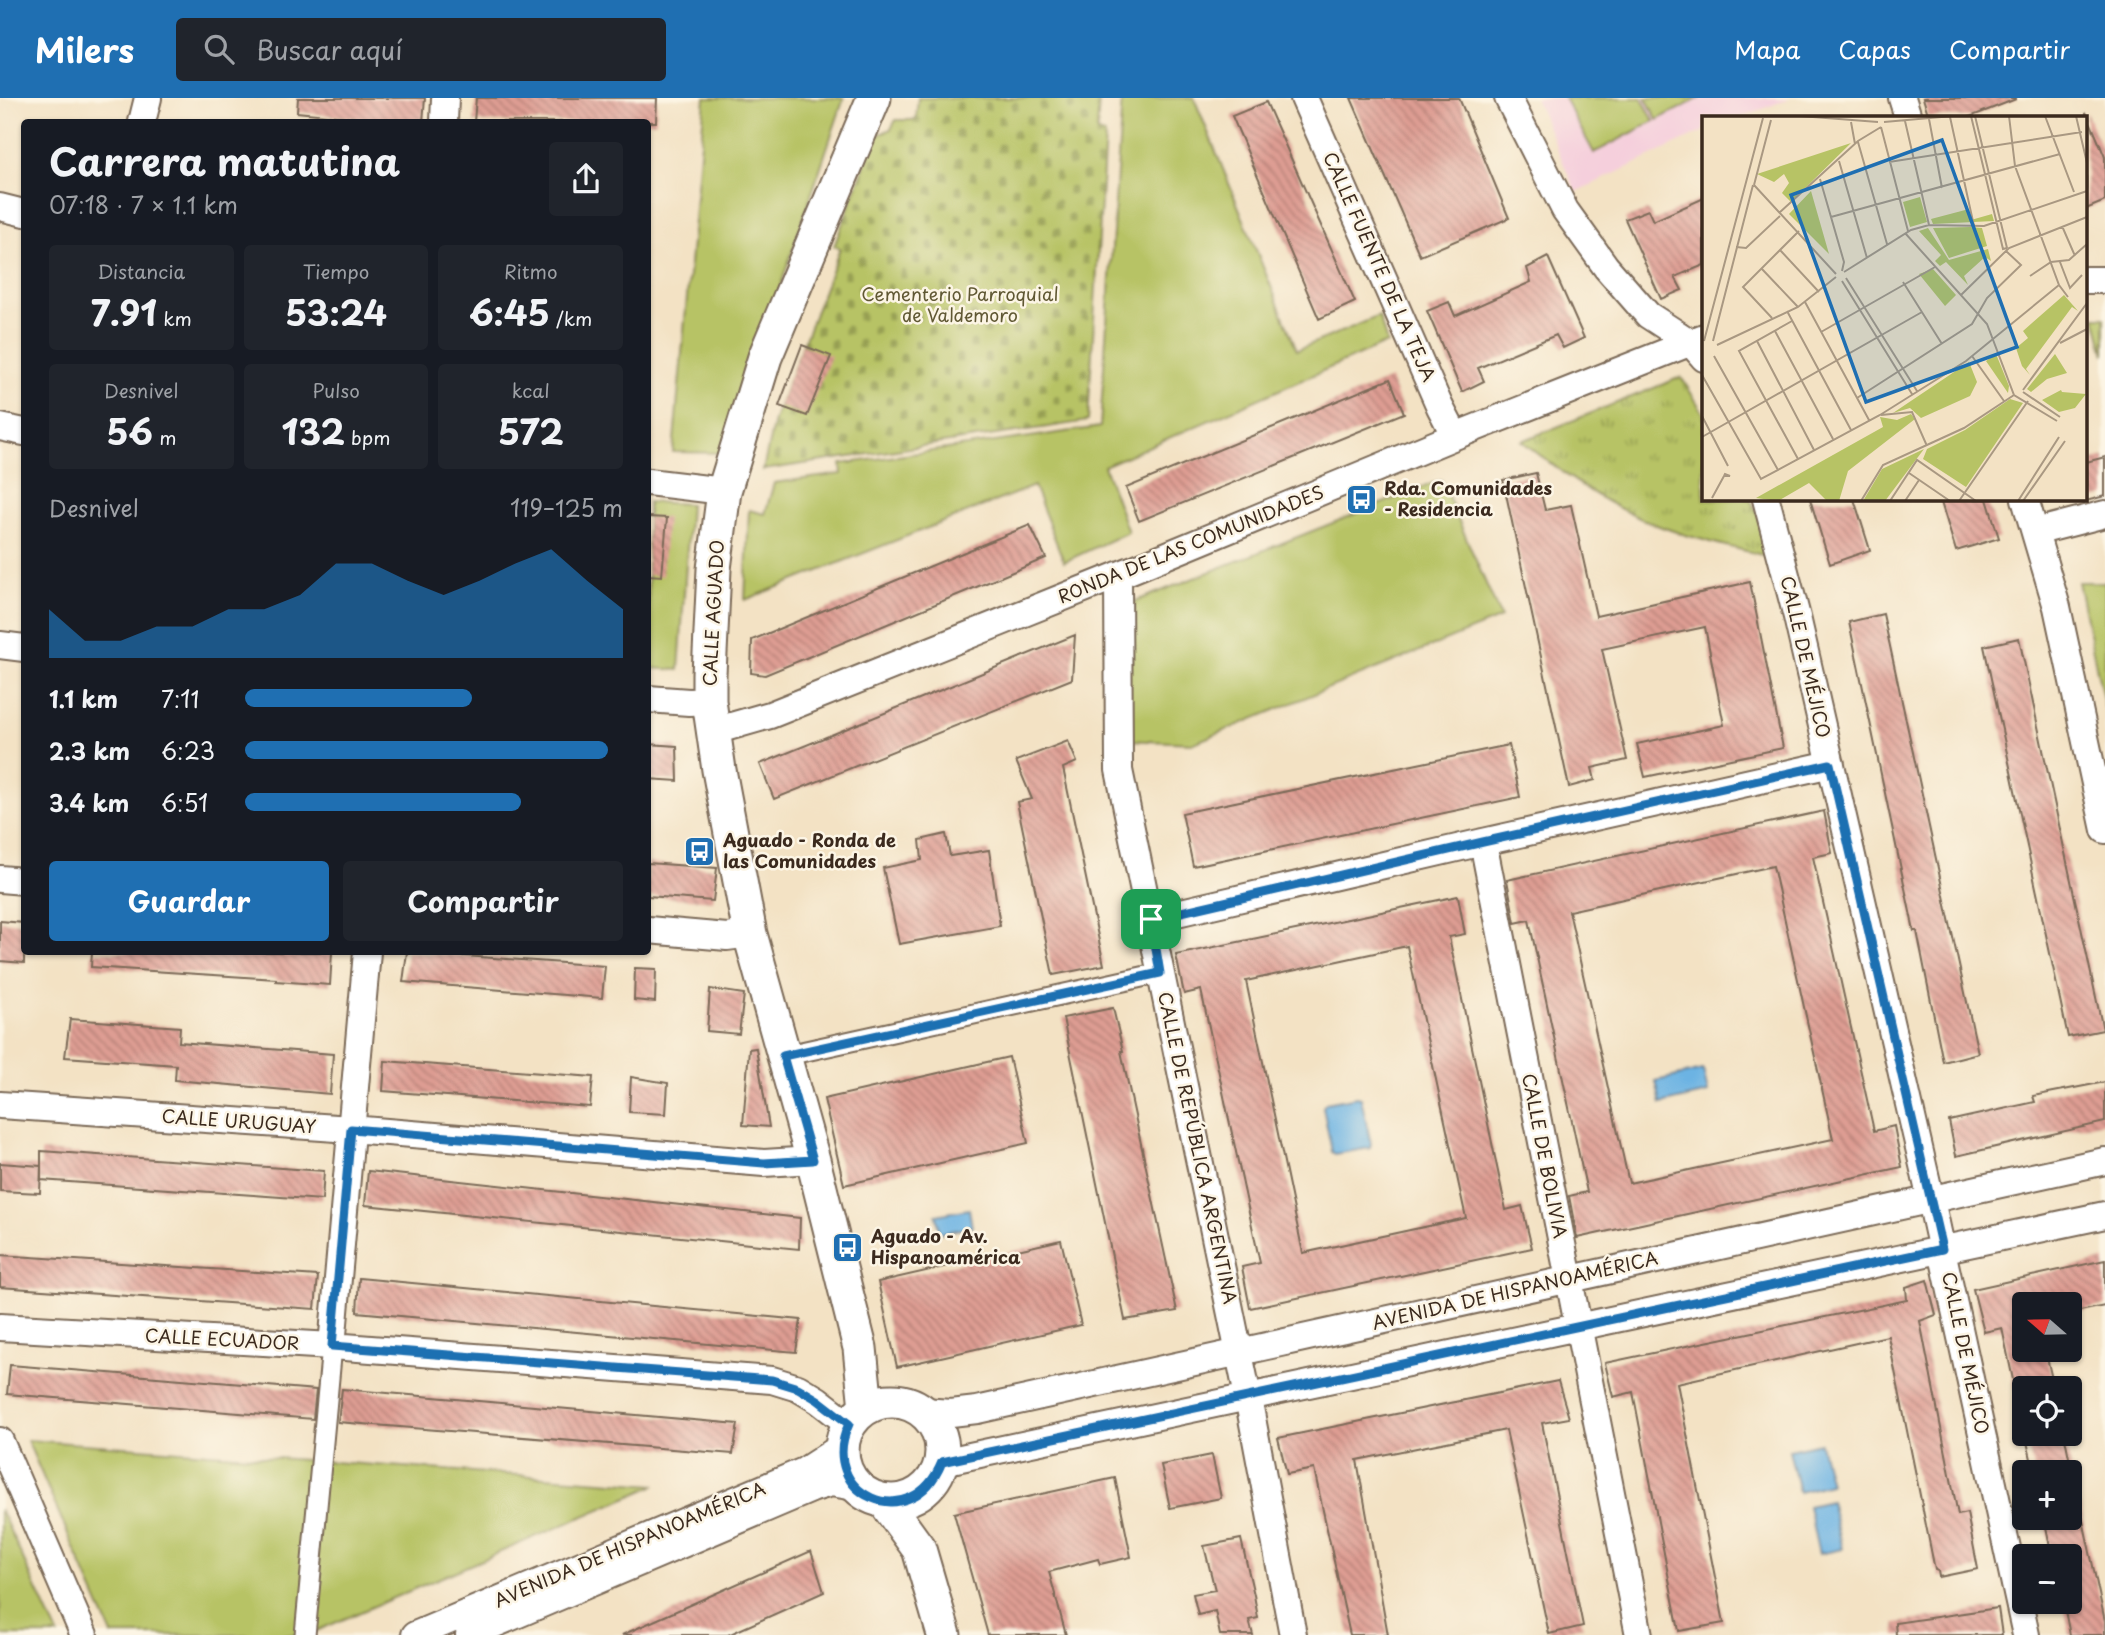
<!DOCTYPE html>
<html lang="es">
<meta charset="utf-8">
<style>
body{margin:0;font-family:"Playpen Sans",sans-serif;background:#20242c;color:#f1f3f6;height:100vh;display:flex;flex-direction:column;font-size:26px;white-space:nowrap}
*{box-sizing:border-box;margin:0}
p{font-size:23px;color:#9ea1a6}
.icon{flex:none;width:38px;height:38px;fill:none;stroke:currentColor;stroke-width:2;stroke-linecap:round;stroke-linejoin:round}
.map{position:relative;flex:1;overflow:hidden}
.details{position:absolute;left:21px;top:21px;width:630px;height:836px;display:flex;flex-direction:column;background:#171b24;border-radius:7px;box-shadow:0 2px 5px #0004}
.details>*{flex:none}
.needle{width:46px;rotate:290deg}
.fabs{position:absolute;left:2012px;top:1194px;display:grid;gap:14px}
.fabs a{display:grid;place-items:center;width:70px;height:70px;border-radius:7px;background:#171b24;box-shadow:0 2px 5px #0004;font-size:35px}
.pin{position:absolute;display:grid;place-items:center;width:60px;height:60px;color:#fff;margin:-30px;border-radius:14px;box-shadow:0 4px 10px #0006}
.round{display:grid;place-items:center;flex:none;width:74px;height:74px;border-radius:7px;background:#20242c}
.summary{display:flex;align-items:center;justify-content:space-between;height:119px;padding:0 28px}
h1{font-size:38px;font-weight:700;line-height:52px}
.stats{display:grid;grid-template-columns:repeat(3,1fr);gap:10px;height:119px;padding:7px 28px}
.stats div{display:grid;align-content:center;border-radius:7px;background:#20242c;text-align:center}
.stats b{font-size:35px;font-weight:700}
.stats small{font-size:19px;font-weight:400}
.stats p{font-size:19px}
.chart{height:196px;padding:14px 28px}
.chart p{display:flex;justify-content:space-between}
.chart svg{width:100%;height:126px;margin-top:7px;fill:#1f6fb2;opacity:.7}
.cta{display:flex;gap:14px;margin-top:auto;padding:14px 28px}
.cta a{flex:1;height:80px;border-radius:7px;background:#1f6fb2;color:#fff;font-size:28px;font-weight:700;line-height:80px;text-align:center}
.cta a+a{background:#20242c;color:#f1f3f6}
ul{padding:0 28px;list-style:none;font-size:23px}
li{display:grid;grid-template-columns:112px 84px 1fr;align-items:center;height:52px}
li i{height:18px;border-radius:9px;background:#1f6fb2}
header{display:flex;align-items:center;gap:42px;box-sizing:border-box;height:98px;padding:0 35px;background:#1f6fb2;color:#fff}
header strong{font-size:33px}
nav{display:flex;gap:38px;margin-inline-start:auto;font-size:24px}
.search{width:490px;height:63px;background:#20242c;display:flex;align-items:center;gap:18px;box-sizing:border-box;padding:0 24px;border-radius:7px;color:#9ea1a6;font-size:26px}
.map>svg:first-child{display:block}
.built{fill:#f5cfdc}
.grass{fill:url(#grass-tufts);stroke:#797642;stroke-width:2}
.cemetery{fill:url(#cemetery-stones);stroke:#797642;stroke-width:2}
.park{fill:#b7c365;stroke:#797642;stroke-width:2}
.water{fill:#6cb3e3;stroke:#546e80;stroke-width:2}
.building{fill:url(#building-back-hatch);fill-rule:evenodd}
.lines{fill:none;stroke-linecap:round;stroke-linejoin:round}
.pedestrian-casing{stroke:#7b6a58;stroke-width:23}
.minor-casing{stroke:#7b6a58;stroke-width:30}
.tertiary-casing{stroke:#7b6a58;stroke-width:37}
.pedestrian{stroke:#fff;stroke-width:19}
.minor{stroke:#fff;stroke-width:26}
.tertiary{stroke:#fff;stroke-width:33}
.route-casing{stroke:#fff;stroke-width:14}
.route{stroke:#1f6fb2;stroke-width:9}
.labels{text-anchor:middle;stroke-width:5;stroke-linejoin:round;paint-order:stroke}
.street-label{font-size:18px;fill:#3b2a1e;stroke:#fcf5e5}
.park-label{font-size:18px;fill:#605833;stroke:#fcf5e5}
.poi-label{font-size:18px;font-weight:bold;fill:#3b2a1e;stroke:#fcf5e5;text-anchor:start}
.inset-road{fill:none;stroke:#a99882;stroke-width:2}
.view{fill:#1f6fb2;fill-opacity:0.15;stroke:#1f6fb2;stroke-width:3.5}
.inset-edge{fill:none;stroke:#3b2a1e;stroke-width:3.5}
</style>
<header>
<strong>Milers</strong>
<div class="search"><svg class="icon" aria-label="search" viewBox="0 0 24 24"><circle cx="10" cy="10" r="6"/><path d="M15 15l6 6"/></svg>Buscar aquí</div>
<nav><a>Mapa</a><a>Capas</a><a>Compartir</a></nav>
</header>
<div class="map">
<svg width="2105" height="1537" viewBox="0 0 2105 1537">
<defs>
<pattern id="grass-tufts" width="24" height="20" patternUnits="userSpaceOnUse" patternTransform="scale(1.75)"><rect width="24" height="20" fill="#b7c365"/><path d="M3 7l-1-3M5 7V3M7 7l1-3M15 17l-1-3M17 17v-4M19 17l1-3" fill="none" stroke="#969f53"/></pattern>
<pattern id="cemetery-stones" width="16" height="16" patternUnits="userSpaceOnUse" patternTransform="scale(1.75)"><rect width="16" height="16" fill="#b7c365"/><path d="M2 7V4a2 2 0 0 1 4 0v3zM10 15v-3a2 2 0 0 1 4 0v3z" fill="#969f53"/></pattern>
<pattern id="building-back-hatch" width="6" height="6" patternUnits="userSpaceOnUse" patternTransform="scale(1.75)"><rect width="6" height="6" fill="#de9d93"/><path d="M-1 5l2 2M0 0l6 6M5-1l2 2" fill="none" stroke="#b58077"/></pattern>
</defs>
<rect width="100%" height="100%" fill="#fcf5e5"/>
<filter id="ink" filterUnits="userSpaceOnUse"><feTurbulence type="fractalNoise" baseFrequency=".0143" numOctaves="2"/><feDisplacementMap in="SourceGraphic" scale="14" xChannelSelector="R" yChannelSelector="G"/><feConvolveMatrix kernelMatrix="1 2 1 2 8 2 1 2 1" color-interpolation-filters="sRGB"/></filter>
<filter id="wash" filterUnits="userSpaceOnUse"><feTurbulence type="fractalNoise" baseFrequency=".00686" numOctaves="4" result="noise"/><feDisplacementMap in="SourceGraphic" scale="28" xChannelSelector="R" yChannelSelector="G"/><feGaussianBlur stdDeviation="1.57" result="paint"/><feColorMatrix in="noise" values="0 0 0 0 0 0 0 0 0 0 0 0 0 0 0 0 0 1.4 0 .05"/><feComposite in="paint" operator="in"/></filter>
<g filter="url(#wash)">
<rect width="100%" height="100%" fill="#f3e2c4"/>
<path class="built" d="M1535,0H1791L1741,19H1704V33L1576,94Z"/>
<path class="grass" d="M1681,279L1704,316V401H1750L1758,416L1766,458C1722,447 1676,437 1635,418C1594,399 1557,371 1522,343Z"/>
<path class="cemetery" d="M918,0H1099L1097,34L1105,36L1088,323L763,372L774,322L840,150L834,148L876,38L891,31L896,22H916Z"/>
<path class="park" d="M705,0H844L724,355L673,354Z
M1122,0H1194L1297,252L1379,218L1387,245L1104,368L1128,434L1064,464L1034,388L745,502L749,412L765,416L774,385L842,376L841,366L1100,329Z
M1564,0H1642L1654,23L1594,55Z
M1646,0H1700L1657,22Z
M2095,219H2105V257Z
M1441,382L1501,520L1194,645L1125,642L1126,507Z
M648,404L690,406L679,572L648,570Z
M2078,484H2105V610L2082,502Z
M27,1342L656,1387L307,1537H112Z
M0,1411L58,1537H0Z"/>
<path class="water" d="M1703,972L1708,995L1661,1006L1656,983Z
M1357,999L1361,1000L1371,1046L1370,1050L1335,1056L1332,1054L1323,1009L1326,1005Z
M969,1111L972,1129L939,1135L936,1117Z
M1820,1345L1830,1386L1799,1394L1789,1352Z
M1830,1403L1842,1451L1819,1456L1808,1408Z"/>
<g id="blocks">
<path class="building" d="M298,0H425L423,24L376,21L375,22L297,14Z
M476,0H657L656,24H474Z
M1351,0H1459L1509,120L1420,158Z
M1923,0H2016V1L1970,19H1929Z
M1266,4L1355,204L1319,221L1232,18Z
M2086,14L2105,59V103L2086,111Z
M1704,100V167L1675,179L1682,192L1661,201L1625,121L1648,112L1653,123Z
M1548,159L1584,240L1563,250L1556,237L1478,270L1484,283L1462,294L1427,213L1449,204L1455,218L1531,184L1527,170Z
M802,247L831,258L807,318L779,308Z
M1390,281L1404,315L1139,423L1126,390Z
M2105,359V398L2086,403V364Z
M1536,375L1545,412L1571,407L1596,518L1750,484L1783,650L1645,679L1637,646L1724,627L1705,529L1602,551L1627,662L1592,670L1595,682L1569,689L1503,382Z
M1810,401H1854L1870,452L1830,466Z
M1940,401H1987L1999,440L1956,453Z
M648,419L667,420L662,478L648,477Z
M1030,427L1046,460L765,577L751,575L752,542Z
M1883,516L1978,955L1943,964L1917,833H1914L1849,524Z
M1075,537L1072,581L774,701L760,666Z
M2019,540L2103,932L2068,939L1984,548Z
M1068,643L1077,664L1063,670L1104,867L1053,877L1017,704L1032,701L1016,663Z
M648,646L677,648L678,683L648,681Z
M1509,647L1520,699L1193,768L1182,715Z
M1824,713L1832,755L1813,759L1874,1033L1894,1028L1902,1069L1577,1140L1569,1098L1587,1094L1529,822L1515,825L1507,782ZM1773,768L1833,1041L1629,1085L1569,813Z
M946,736L950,758L989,752L1000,828L899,846L883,770L922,762L920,742Z
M648,765L717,770L713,803L648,798Z
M1458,798L1465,836L1449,839L1506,1112L1522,1108L1532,1150L1250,1210L1242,1169L1260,1165L1201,892L1184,896L1176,857ZM1407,848L1466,1120L1303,1155L1246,883Z
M0,823L24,825V865L0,863Z
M92,854H332L330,887L276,883V881L91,869Z
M407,854L605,868L602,900L403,884Z
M635,870L656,871L655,904L634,902Z
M710,891L744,896L739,936L707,933Z
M1113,910L1123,953H1121L1177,1213L1125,1222L1063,920Z
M70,921L180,929L179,944L333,956L330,996L175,982L176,967L65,959Z
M756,950L769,1029L743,1027L749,951Z
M1009,959L1028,1045L844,1087L824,1001Z
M385,963L593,979L590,1009L383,993Z
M631,979L668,985L666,1016L629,1014Z
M2105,984V1024L1956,1058L1949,1023L2035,1004L2033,998Z
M41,1053L324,1073L322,1102L41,1082Z
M0,1065L41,1068L40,1095L0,1093Z
M368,1073L800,1120L799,1151L365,1107Z
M1061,1142L1081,1227L897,1269L878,1184Z
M0,1157L318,1178L315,1211L0,1189Z
M2105,1162V1208L2070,1215V1206H2025V1251H2045L2054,1290H2025V1295L2016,1296L2002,1230L1984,1234L1973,1191Z
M359,1180L801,1222L796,1254L357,1214Z
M1927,1182L1936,1217L1920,1223L1958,1417L1967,1415L1978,1471L1939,1479L1938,1473L1935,1472L1888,1238L1677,1285L1724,1525L1679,1533L1633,1294L1613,1299L1605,1265L1907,1202L1906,1189Z
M10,1267L316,1292L313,1321L7,1296Z
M1558,1283L1569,1320L1542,1325L1583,1528L1549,1536L1506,1332L1357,1362L1388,1537H1350L1314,1371L1287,1376L1278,1340Z
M342,1291L738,1326L733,1356L338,1324Z
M2025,1335H2064L2072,1374H2034Z
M1212,1357L1221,1400L1170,1410L1161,1367Z
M1115,1380L1131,1459L1100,1466L1098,1461L1049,1474L1066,1537H988L954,1415Z
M2079,1404L2105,1523V1537H2070L2063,1503H2070V1458H2052L2044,1419H2070V1405Z
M1241,1441L1254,1497L1258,1520L1249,1522L1253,1537H1220L1215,1513L1198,1517L1193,1496L1215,1492L1204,1448Z
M811,1453L824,1494L728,1537H622Z
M1998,1510L2002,1537H1896L1895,1525Z"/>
</g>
</g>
<g filter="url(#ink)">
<use href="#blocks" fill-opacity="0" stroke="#7b6a58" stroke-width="2"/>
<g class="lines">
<defs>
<path id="pedestrian" d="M783,958L1160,875
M305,1537L332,1248"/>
<path id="minor" d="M1304,0L1440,309L1455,338
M1508,0L1565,112L1606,169L1648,217L1691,245L1704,260
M1902,0L1908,19
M142,24L148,0
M444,24L445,0
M0,109L24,115
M2086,182H2105
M0,329L24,334
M648,384L724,393
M1766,401L1797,519L1931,1102L2026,1537
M2025,401L2057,509L2105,732
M2035,434L2105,416
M1118,477L1119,672L1248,1299L1293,1537
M0,547L24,550
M648,601L689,604L709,603
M714,633L770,617L1136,470L1455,338L1704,239
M1483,744L1639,1537
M0,781L24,783
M1151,821L1483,744L1831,666
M648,832L727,839L750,836
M0,1007L351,1031L764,1065L813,1062
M0,1229L332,1248L772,1282L798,1290L818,1302L849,1326
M332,1248L367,854
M923,1313L951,1315L977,1312L2105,1063
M0,1343L84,1537
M942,1364L2105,1117
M415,1537L804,1373L841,1349
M469,1537L814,1390L831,1385L855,1389"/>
<path id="tertiary" d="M842 1353a50 50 0 1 1 100 0a50 50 0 1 1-100 0Z
M866,1310L860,1250L813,1062L750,836L719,672L709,603V576L714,471L724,393L765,259L874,0
M885,1404L919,1451L944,1537"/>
</defs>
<use href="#pedestrian" class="pedestrian-casing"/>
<use href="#minor" class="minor-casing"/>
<use href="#tertiary" class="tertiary-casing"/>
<use href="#pedestrian" class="pedestrian"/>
<use href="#minor" class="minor"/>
<use href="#tertiary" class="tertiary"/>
</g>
</g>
<g class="lines" filter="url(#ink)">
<defs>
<path id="route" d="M1830,666L1942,1151L942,1364C911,1440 816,1396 849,1326L818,1302L798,1290L772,1282L332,1248L351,1031L764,1065L813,1062L783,958L1160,875L1151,821L1483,744Z"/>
</defs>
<use href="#route" class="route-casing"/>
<use href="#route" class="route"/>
</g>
<defs>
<symbol id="bus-square" viewBox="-11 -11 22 22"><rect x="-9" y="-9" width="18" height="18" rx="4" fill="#1f6fb2" stroke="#fcf5e5"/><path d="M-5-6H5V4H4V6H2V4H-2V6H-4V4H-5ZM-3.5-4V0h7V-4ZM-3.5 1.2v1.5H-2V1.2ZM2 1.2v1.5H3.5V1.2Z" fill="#fff"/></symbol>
</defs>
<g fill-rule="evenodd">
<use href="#bus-square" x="1344" y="384" width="35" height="35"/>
<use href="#bus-square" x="682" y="736" width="35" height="35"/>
<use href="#bus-square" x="830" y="1132" width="35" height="35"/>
</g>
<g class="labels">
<g class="street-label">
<text transform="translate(1379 169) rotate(66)" y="6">CALLE FUENTE DE LA TEJA</text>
<text transform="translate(1191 447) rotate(-22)" y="6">RONDA DE LAS COMUNIDADES</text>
<text transform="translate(714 515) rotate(-87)" y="6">CALLE AGUADO</text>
<text transform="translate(1805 559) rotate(77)" y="6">CALLE DE MÉJICO</text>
<text transform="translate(239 1024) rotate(4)" y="6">CALLE URUGUAY</text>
<text transform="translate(1197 1050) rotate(78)" y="6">CALLE DE REPÚBLICA ARGENTINA</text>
<text transform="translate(1544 1058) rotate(79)" y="6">CALLE DE BOLIVIA</text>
<text transform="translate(1515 1193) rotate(-13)" y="6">AVENIDA DE HISPANOAMÉRICA</text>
<text transform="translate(222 1242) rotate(3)" y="6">CALLE ECUADOR</text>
<text transform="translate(1965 1255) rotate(78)" y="6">CALLE DE MÉJICO</text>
<text transform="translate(630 1447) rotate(-23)" y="6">AVENIDA DE HISPANOAMÉRICA</text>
</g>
<g class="park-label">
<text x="960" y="203">Cementerio Parroquial<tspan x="960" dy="21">de Valdemoro</tspan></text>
</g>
<g class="poi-label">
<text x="1384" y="397">Rda. Comunidades<tspan x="1384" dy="21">- Residencia</tspan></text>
<text x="723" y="749">Aguado - Ronda de<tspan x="723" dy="21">las Comunidades</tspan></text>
<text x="871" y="1145">Aguado - Av.<tspan x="871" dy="21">Hispanoamérica</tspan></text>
</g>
</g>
<g transform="translate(1702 18)">
<rect width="385" height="385" fill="#f3e2c4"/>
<path d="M353,238L365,257L345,263L329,276L325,273Z" fill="#b7c365"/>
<path d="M268,111L280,112L285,130L247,142L231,112Z" fill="#b7c365"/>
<path d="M149,27L89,86L80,77L87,67L82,58L72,66L55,58ZM109,75L127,138L87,98ZM218,81L225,106L208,111L201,86ZM267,93L269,104L290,98L292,105L231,108L229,103ZM226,112L247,144L286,133L289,145L283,141L262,160L266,169L244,146L238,150L233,145L239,139L217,115ZM231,153L254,179L243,190L217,158ZM362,179L376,195L370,191L324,253L328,259L320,250L314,232L326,222L321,215ZM294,238L307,270L306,277L284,245ZM267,246L275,266L268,280L219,302L208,292L191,297ZM359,274L360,276L384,278L373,292L357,296L340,284ZM308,283L321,287L264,371L221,343L225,333L263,314ZM209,298L213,303L146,355L137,385H125L107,367L76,385L54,382L181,311L178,301L195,304ZM222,333L183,385H161L180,353Z" fill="#b7c365"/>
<path class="inset-road" d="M98,0L176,6M269,0L301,133L305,132M273,0L305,132M307,0L313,50L357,169L366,181M343,0L372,76M374,0L385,47M248,1L272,110M227,3L240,72M203,5L227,109M149,6L153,28M182,6L251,0M179,11L206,115M156,26L185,128M137,45L165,142M187,46L380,16M118,63L142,146L140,155M52,69L134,158M52,69L69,4M77,97L156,25L179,11M129,101L358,38M360,110L373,140M203,117L285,208L312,279L355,305M34,131L44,132L78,100M78,134L117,176M358,146L368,172L380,159M59,152L96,191M142,156L209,114L227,109L282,110L385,75M328,160L349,146L367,144L385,128M144,162L215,275M140,165L210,278M201,166L240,228M259,179L307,132L385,101M103,186L167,304M85,195L149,314M70,202L41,171L97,115M90,205L37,235L96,343M73,215L131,323M119,216L233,151M2,225L61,2M11,225L51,69M55,225L112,334M358,227L385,213M15,229L96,191L134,161M12,240L76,354M270,240L302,285M0,259L59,363L178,299L264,245L357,169M321,274L385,187M321,276L358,301M155,282L270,208L285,182L319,149L304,135M179,299L210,296L225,330M0,300L26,350M0,321L220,196M207,357L248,385M10,382L22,360L23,358L28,360H22M159,385L181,349L262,312L312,279M188,385L215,344L274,385M203,385L217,364M257,385L326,285M316,385L357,321M321,385L363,325"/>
<path class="view" d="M240,24L315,231L164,286L89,79Z"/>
<rect width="385" height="385" class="inset-edge"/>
</g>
</svg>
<div class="fabs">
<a><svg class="needle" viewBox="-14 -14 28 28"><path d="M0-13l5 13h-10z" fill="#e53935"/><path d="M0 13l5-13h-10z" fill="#9ea1a6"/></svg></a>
<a><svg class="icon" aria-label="locate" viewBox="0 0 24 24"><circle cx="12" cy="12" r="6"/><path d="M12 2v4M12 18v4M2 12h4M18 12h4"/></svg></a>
<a>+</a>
<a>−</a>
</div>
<div class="pin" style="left:1151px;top:821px;background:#1e9e55"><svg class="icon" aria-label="arrive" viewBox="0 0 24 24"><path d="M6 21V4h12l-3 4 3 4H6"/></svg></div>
<section class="details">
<div class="summary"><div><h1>Carrera matutina</h1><p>07:18 · 7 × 1.1 km</p></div><a class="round"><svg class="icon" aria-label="share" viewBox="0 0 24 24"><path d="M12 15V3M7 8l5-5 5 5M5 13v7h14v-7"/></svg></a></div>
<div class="stats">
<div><p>Distancia</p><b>7.91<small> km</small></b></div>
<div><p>Tiempo</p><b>53:24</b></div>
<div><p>Ritmo</p><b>6:45<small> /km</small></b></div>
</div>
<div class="stats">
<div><p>Desnivel</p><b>56<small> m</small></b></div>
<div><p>Pulso</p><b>132<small> bpm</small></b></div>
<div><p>kcal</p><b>572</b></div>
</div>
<div class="chart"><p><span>Desnivel</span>119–125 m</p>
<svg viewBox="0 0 160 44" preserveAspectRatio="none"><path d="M0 44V27L10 38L20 38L30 33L40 33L50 27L60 27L70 22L80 11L90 11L100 17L110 22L120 17L130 11L140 6L150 17L160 27V44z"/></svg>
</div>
<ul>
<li><b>1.1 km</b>7:11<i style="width:60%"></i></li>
<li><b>2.3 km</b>6:23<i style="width:96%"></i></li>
<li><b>3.4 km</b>6:51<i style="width:73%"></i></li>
</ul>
<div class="cta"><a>Guardar</a><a>Compartir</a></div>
</section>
</div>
